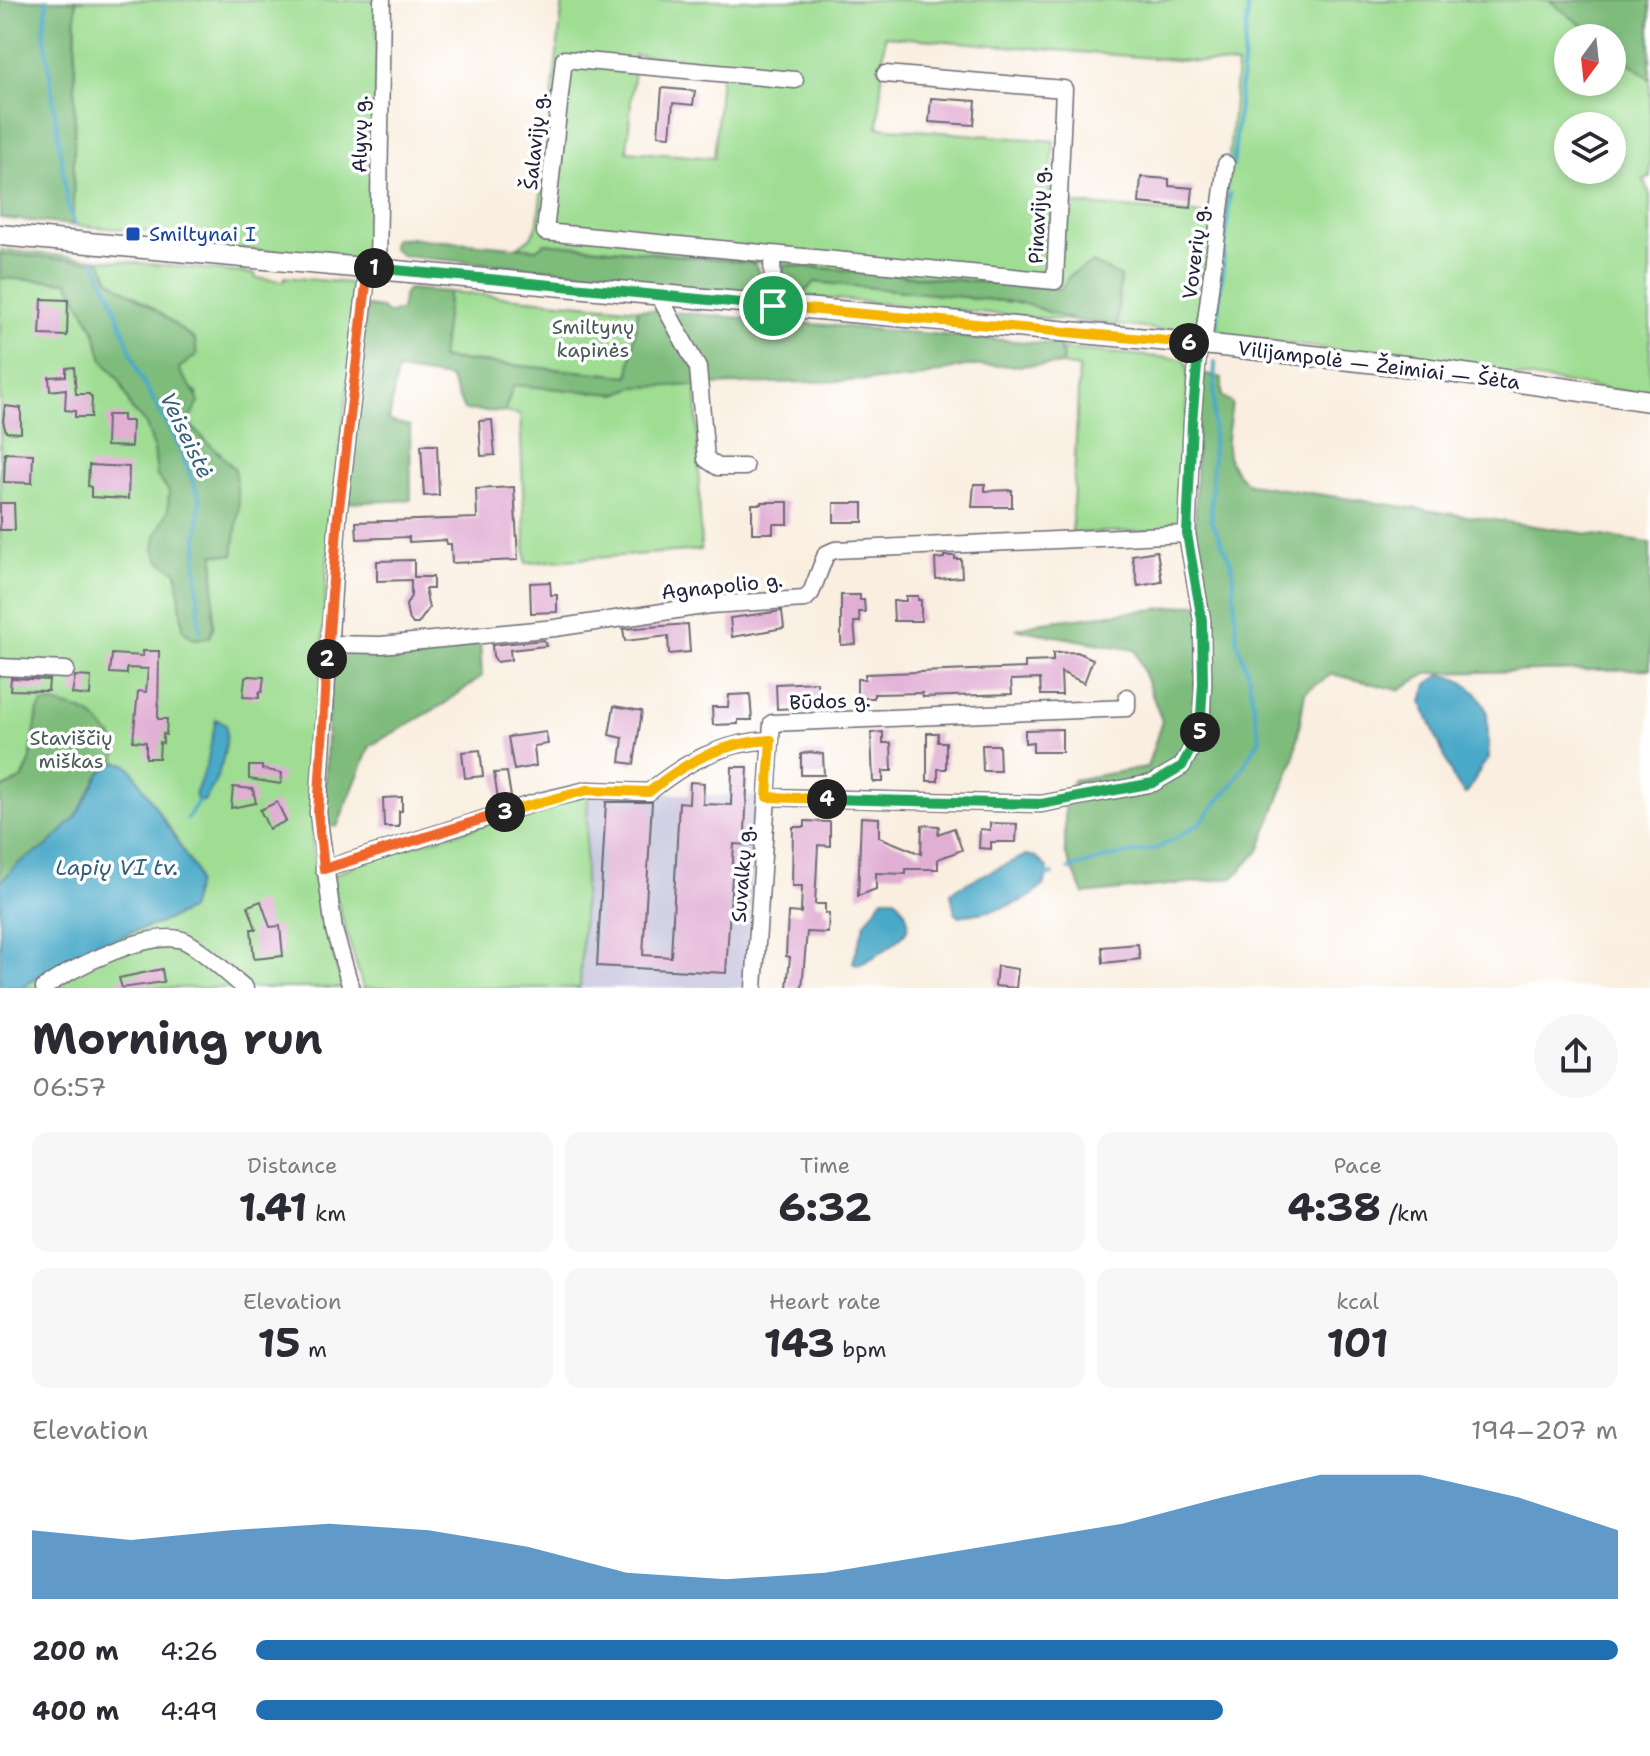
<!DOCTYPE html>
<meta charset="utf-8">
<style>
body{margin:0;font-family:"Shantell Sans",sans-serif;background:#f7f7f7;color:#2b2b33;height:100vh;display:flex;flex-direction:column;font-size:30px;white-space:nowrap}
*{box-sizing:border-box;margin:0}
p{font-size:26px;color:#7c7c81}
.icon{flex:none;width:44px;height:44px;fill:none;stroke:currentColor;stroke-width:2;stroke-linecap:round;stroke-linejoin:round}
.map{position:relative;height:988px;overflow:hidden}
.drawer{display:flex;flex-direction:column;background:#fff;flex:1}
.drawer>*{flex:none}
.needle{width:52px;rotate:195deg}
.tools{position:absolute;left:1554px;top:24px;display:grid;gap:16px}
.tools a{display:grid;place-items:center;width:72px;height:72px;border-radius:50%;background:#fff;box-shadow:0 4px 12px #0003;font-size:40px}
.pin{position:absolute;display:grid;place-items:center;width:68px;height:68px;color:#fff;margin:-34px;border:4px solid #fff;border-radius:50%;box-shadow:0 2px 8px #0007}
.km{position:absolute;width:40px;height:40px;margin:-20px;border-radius:50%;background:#222;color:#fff;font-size:22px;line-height:40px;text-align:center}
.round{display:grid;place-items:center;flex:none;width:84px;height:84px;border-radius:42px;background:#f7f7f7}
.overview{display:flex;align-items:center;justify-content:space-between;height:136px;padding:0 32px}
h1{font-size:44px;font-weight:700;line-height:60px}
.figures{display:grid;grid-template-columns:repeat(3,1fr);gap:12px;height:136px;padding:8px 32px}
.figures div{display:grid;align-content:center;border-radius:16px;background:#f7f7f7;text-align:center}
.figures b{font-size:40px;font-weight:700}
.figures small{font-size:22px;font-weight:400}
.figures p{font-size:22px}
.chart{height:224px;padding:16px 32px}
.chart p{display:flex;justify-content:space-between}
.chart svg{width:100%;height:144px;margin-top:8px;fill:#1f6fb2;opacity:.7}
ul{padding:0 32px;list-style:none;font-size:26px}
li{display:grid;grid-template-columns:128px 96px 1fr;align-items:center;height:60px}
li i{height:20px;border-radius:10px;background:#1f6fb2}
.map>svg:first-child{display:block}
.industrial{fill:#c2c1dc}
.green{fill:#9edd92;stroke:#608066;stroke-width:2;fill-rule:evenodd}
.forest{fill:#7ebc7c;stroke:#506f5c;stroke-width:2}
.water{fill:#49a9c8;stroke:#366682;stroke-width:2}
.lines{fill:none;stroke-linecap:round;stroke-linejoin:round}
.stream{stroke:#49a9c8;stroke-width:4}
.building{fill:#e1aed4}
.minor-casing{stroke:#6d6974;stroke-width:19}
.major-casing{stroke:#6d6974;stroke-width:23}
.minor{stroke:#fff;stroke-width:16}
.major{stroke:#fff;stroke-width:20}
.split-1-casing{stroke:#fff;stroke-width:16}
.split-2-casing{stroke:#fff;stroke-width:16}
.split-3-casing{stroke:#fff;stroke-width:16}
.split-4-casing{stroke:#fff;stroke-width:16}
.split-5-casing{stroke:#fff;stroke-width:16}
.split-6-casing{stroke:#fff;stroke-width:16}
.split-7-casing{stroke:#fff;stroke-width:16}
.split-1{stroke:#22a559;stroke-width:10}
.split-2{stroke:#f0652b;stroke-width:10}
.split-3{stroke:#f0652b;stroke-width:10}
.split-4{stroke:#f5b400;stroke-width:10}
.split-5{stroke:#22a559;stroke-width:10}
.split-6{stroke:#22a559;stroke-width:10}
.split-7{stroke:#f5b400;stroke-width:10}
.transit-dot{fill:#1a4fb4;stroke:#fff;stroke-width:3}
.labels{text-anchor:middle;stroke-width:7;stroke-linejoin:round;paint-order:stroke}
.street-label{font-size:20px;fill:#22223b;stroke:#fff}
.transit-label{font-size:20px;fill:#164399;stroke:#fff;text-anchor:start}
.park-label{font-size:20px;fill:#475a55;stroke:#fff}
.water-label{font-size:22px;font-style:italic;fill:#345f7a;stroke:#fff}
</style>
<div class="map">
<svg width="1650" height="988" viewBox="0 0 1650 988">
<rect width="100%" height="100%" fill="#fff"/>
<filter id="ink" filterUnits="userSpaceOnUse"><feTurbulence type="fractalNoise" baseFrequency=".0125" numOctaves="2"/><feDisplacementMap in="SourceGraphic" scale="16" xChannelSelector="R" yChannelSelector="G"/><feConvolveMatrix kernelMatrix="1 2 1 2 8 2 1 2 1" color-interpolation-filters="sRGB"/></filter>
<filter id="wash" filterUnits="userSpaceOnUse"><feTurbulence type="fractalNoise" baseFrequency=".006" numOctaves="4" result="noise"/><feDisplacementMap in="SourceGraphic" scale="32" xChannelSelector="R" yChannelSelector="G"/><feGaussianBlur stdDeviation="1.8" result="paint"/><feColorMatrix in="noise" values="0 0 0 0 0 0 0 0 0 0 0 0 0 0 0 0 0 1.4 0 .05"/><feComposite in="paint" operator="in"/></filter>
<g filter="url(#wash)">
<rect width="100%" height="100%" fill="#f9eedf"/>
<path class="industrial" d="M649,793L759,796L744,988H580L588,794Z"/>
<path class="green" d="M76,0H377L373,252L367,258L358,260L188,244L145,231L71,225L73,219Z
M563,0H1549L1598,38H1568V82H1612V49L1650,79V177L1644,179L1650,195V395L1314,347L1117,325L1120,276L1070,275L1061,289L545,243L536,249L518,247L531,237L538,222ZM885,36L1237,65L1224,216L1049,202L1054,141L878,127ZM635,55L722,62L714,158L627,151ZM1568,126H1612V170H1568Z
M1,250L255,274L256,278L284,281L285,277L359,284L327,566L312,838C315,890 328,938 342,988H23L30,982L129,933L160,923L189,910L197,876L171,830L126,764L116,762V743L38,711L30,762L22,778L0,790V278L68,282L94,329L103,360L120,381L131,408L146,424L154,448L157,476L169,491V510L156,536L160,561L177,571L183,630L213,629L214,554L221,453L210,446L187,421L198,394L184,382L156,310L111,281L0,254Z
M814,282L1022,303L1076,321L800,296Z
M449,292L638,309L629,376L441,358Z
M1060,349L1184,359L1188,371L1182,530L1072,533L1079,368L1061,365L1063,355Z
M514,385L616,394L634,387L696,385L701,550L526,563L520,415L504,412Z
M588,794L580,988H363L330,877L365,860Z"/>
<path class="forest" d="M0,0H76L73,219L71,225L0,218Z
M1549,0H1650V79L1612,49V38H1598Z
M411,238L536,249L545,243L754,263C761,275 765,283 760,297L650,285L634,277L403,256L392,248L393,239Z
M0,254L101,262L111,281L156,310L195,340L197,355L179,368C184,382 197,390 199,403L187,422L235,469L239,508L233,555L214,554L213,628L209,638L193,639L183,630L177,572L160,561L154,550L156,536L168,510L169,491L157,476L154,448L146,424L131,408L120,381L103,360L94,329L68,282L0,278Z
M1092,263L1120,276L1117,325L1076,321L1022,303L815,282L800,296L790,294L781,288L783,265L1061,289L1070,275Z
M408,289L449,292L441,359L629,376L638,309L1059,345L1063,361L1061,365L965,366L912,379L634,387L616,394L514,385L504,412L464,410L450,378L397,370L389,421L410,426L411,500L342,503L367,306L381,308L388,314L401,310L404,294Z
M1203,373L1222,378V396L1232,403C1228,438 1217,460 1249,484L1650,543V669L1429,673L1398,690L1332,674L1305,692L1294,759L1259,851L1233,878L1084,894L1065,853V806L1073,780L1147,767L1162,721L1135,650L1016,629L1043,622L1207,603L1195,535L1197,422Z
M480,640L482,676L444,704L370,746L337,827L324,825L330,651L373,654Z
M52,703C92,712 90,712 117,743L116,762L100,773L76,817L46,847L20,862L0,882V790L23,778L30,762L38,710L43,704Z"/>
<path class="water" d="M1440,675C1461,676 1481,692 1487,713L1489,759C1473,773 1476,785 1465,794L1454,780L1422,702L1427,684Z
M216,719L226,725C229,748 218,782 204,801L198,802L195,795L207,763Z
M116,762L126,764L133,771L195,870L197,883L189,910L160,923L129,933L30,982L23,988H0V882L20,862L46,847L76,817L100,773Z
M1026,855L1036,857L1047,868C1052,903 983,913 958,916L955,914L951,893C959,884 1011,863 1026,855Z
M883,898H895C902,905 909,915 908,926C906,939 868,962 857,965L853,962L865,923Z"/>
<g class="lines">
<path class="stream" d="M47,0L44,32L68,207L75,224
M1233,166L1248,10L1245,0
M94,261L111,296L139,374L178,445L200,499L196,560L200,632
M1217,327L1230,194
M187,819L201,797
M1069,869L1106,858L1158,848L1199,824L1233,784L1260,739L1248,674L1237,641L1232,564L1211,520L1215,362
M1044,876L1053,874"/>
</g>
<g id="blocks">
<path class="building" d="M662,88L695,91L693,105L673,103L670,136L658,135Z
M931,98L976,101L974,125L929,122Z
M1141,177L1169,179V186L1193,188L1191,208L1139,203Z
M42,299L68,300L67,336L40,335Z
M74,367L76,394H89L92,398L91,417H75V411L65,410L66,389L50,391L49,377L66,376V368Z
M5,406L21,408V433L6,432L3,421Z
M107,415H123V421H132L131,447L106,446Z
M492,420L495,455L481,456L479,421Z
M421,445H437L439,495L424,496Z
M5,453L33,454L32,483L4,482Z
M89,465L129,467L128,499L91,497V487L88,486Z
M974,484H985V491L1012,490V507H972Z
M514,487L518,560L452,563L451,544H447L446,540L409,542V537L357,539L356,522L477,518L476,489Z
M761,502H788V524H773V533H752V504H761Z
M0,503H14L15,530H0Z
M834,503H863V522H834Z
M1157,551L1162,582L1138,586L1132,555Z
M944,556H955V559H961L962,577L936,579L935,559L944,558Z
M414,560V577H433V589H425L429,608L418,624H413L408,617L406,605L411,596V580L377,581V561Z
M550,582L551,595H557V612L531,613L530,583Z
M841,595H860V600H864L865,612H859L860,622H854L856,644L841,645Z
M906,596H918V600H921V621H894L893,601H906Z
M782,611L784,628L732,637L730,618Z
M688,624L690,652L669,654L668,636L625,641L623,629Z
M544,640L546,646L510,650L511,660L497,662L493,656L492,645Z
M143,651H159L158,719H167L166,735L163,734V743L160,742L159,758H146V742L133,741L138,691L146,692L148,669L127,668V674L110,673L112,654L143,656Z
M1077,652L1093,659L1084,683L1061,672L1062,695H1041L1040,679L1011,680L1012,694L923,697L922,693L874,694V698H857V679H865V674L1025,668V662L1053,661V653Z
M75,676L91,677L90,696L72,694Z
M249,676L264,677L262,692H259V698L243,697L245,678Z
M11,678L49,680L48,691L10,690Z
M817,682L818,707L777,709L776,684Z
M750,694L752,720H738V724L713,725L712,707H728L729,695Z
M614,706L642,711L634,764L620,762L623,738L609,735Z
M1062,729V752H1033V742L1025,743V730Z
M546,732L548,744L534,746L536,766L514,770L508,737Z
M883,732V743H891L892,771H883V782H873L871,733Z
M927,733H938V742H946V769H938V781H927Z
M982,745H999L1000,771H983Z
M480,750L483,776L465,778L462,752Z
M810,752L823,754L824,775H801V754Z
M249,766H262V769L282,773L281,784L249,779Z
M732,767H748L745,832L753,833L752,845L734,844L726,973L597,966L606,802H652L643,955L671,957L679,802L689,803L690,782L704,783L703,804L731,805Z
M507,772L511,797L498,799L494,773Z
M233,787L253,789L256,803L231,808Z
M402,797V811H399V827H384L383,798Z
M277,802L286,821L269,829L260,810Z
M861,817L879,818V837L921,854L922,825L939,826L938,834L954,828L962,850L938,859V869H906V874L876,873V889L858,896Z
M805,821L830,822V846L818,845L815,904H825V913H829L828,933L807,932L802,988H787L790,957L786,956L788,912L801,913L802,886H792L793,827H805Z
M990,823L1017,824L1016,842H991V849L979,848L980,829L990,830Z
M261,901L270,927L280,926L283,956L254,959L251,929H256L248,906Z
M1138,944L1140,959L1103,963L1102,947Z
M997,966L1018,969L1016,988L995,986Z
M162,969L164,982L122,988L119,978Z"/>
</g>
</g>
<g filter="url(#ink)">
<use href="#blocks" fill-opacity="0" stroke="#6d6974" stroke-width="2"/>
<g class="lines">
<defs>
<path id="minor" d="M772,254L545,232L564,59L795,80
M378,269L382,0
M658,294L698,368L706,459L718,467H745
M773,306L772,254L1055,281L1064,89L885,74
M1203,344L1226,164
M328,644L381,645L555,628L710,605L805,599L811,593L826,554L835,550L1187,534
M0,667L66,670
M767,797L1041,804L1153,783L1182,766L1201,731L1203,683L1202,620L1187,534L1192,422L1199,344
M324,869L544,800L587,790L649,792C685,762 723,742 771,740
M44,988C68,969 157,925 187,942C207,953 226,973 245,988
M351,988L334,930L318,813L338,516L368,268
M754,988L772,723L1127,708V697"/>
<path id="major" d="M0,235L1203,344L1423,368L1650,401"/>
</defs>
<use href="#minor" class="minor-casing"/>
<use href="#major" class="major-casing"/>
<use href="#minor" class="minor"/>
<use href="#major" class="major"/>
</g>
</g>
<g class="lines" filter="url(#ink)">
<defs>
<path id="split-1" d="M374,268L773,306"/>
<path id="split-2" d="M327,659L338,516L366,285L368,268H374"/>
<path id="split-3" d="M327,659L318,813L324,869L505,812"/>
<path id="split-4" d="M505,812L587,790L649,792C685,762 723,742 771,740L767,797L827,799"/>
<path id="split-5" d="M827,799L1041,804L1153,783L1182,766L1200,732"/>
<path id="split-6" d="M1189,343L1199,344L1192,422L1187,534L1202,620L1203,683L1200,732"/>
<path id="split-7" d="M773,306L1189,343"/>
</defs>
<use href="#split-1" class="split-1-casing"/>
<use href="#split-2" class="split-2-casing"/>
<use href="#split-3" class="split-3-casing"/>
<use href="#split-4" class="split-4-casing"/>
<use href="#split-5" class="split-5-casing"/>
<use href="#split-6" class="split-6-casing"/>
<use href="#split-7" class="split-7-casing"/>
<use href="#split-1" class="split-1"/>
<use href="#split-2" class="split-2"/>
<use href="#split-3" class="split-3"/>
<use href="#split-4" class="split-4"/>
<use href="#split-5" class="split-5"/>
<use href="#split-6" class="split-6"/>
<use href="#split-7" class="split-7"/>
</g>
<rect class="transit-dot" x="125" y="226" width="16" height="16" rx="4"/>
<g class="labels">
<g class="street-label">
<text transform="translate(360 134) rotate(-89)" y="7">Alyvų g.</text>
<text transform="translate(535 141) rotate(-84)" y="7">Šalavijų g.</text>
<text transform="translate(1038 215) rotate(-87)" y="7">Pinavijų g.</text>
<text transform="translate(1195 252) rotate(-83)" y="7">Voverių g.</text>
<text transform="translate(1379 365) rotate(7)" y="7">Vilijampolė — Žeimiai — Šėta</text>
<text transform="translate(722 586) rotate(-6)" y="7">Agnapolio g.</text>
<text transform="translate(830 701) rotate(-2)" y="7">Būdos g.</text>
<text transform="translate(742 874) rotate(-86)" y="7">Suvalkų g.</text>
</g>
<g class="transit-label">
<text x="149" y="241">Smiltynai I</text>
</g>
<g class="park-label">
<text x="593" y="334">Smiltynų<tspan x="593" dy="23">kapinės</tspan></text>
<text x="71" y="745">Staviščių<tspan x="71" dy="23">miškas</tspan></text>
</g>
<g class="water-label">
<text transform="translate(187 435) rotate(64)" y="8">Veiseistė</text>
<text x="117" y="875">Lapių VI tv.</text>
</g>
</g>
</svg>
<div class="tools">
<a><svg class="needle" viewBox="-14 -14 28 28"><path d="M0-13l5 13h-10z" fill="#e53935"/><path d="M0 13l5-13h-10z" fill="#7c7c81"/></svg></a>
<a><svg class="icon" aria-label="layers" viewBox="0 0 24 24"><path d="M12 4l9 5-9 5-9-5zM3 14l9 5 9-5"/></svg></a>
</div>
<div class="pin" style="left:773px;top:306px;background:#1e9e55"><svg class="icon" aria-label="arrive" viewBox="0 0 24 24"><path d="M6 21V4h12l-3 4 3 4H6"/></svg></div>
<b class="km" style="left:374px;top:268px">1</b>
<b class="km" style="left:327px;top:659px">2</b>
<b class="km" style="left:505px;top:812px">3</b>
<b class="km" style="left:827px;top:799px">4</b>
<b class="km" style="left:1200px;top:732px">5</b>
<b class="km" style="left:1189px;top:343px">6</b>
</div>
<section class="drawer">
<div class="overview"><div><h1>Morning run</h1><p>06:57</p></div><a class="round"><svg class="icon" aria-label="share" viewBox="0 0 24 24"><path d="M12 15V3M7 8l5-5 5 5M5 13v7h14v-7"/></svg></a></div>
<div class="figures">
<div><p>Distance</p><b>1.41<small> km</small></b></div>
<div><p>Time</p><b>6:32</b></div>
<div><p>Pace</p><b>4:38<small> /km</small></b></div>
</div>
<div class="figures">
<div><p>Elevation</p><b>15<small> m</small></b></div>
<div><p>Heart rate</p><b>143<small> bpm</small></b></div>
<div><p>kcal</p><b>101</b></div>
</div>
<div class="chart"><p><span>Elevation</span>194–207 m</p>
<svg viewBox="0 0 160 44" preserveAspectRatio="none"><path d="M0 44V23L10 26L20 23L30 21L40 23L50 28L60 36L70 38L80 36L90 31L100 26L110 21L120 13L130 6L140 6L150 13L160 23V44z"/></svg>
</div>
<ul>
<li><b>200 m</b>4:26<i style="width:100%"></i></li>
<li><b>400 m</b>4:49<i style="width:71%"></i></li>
</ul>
</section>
